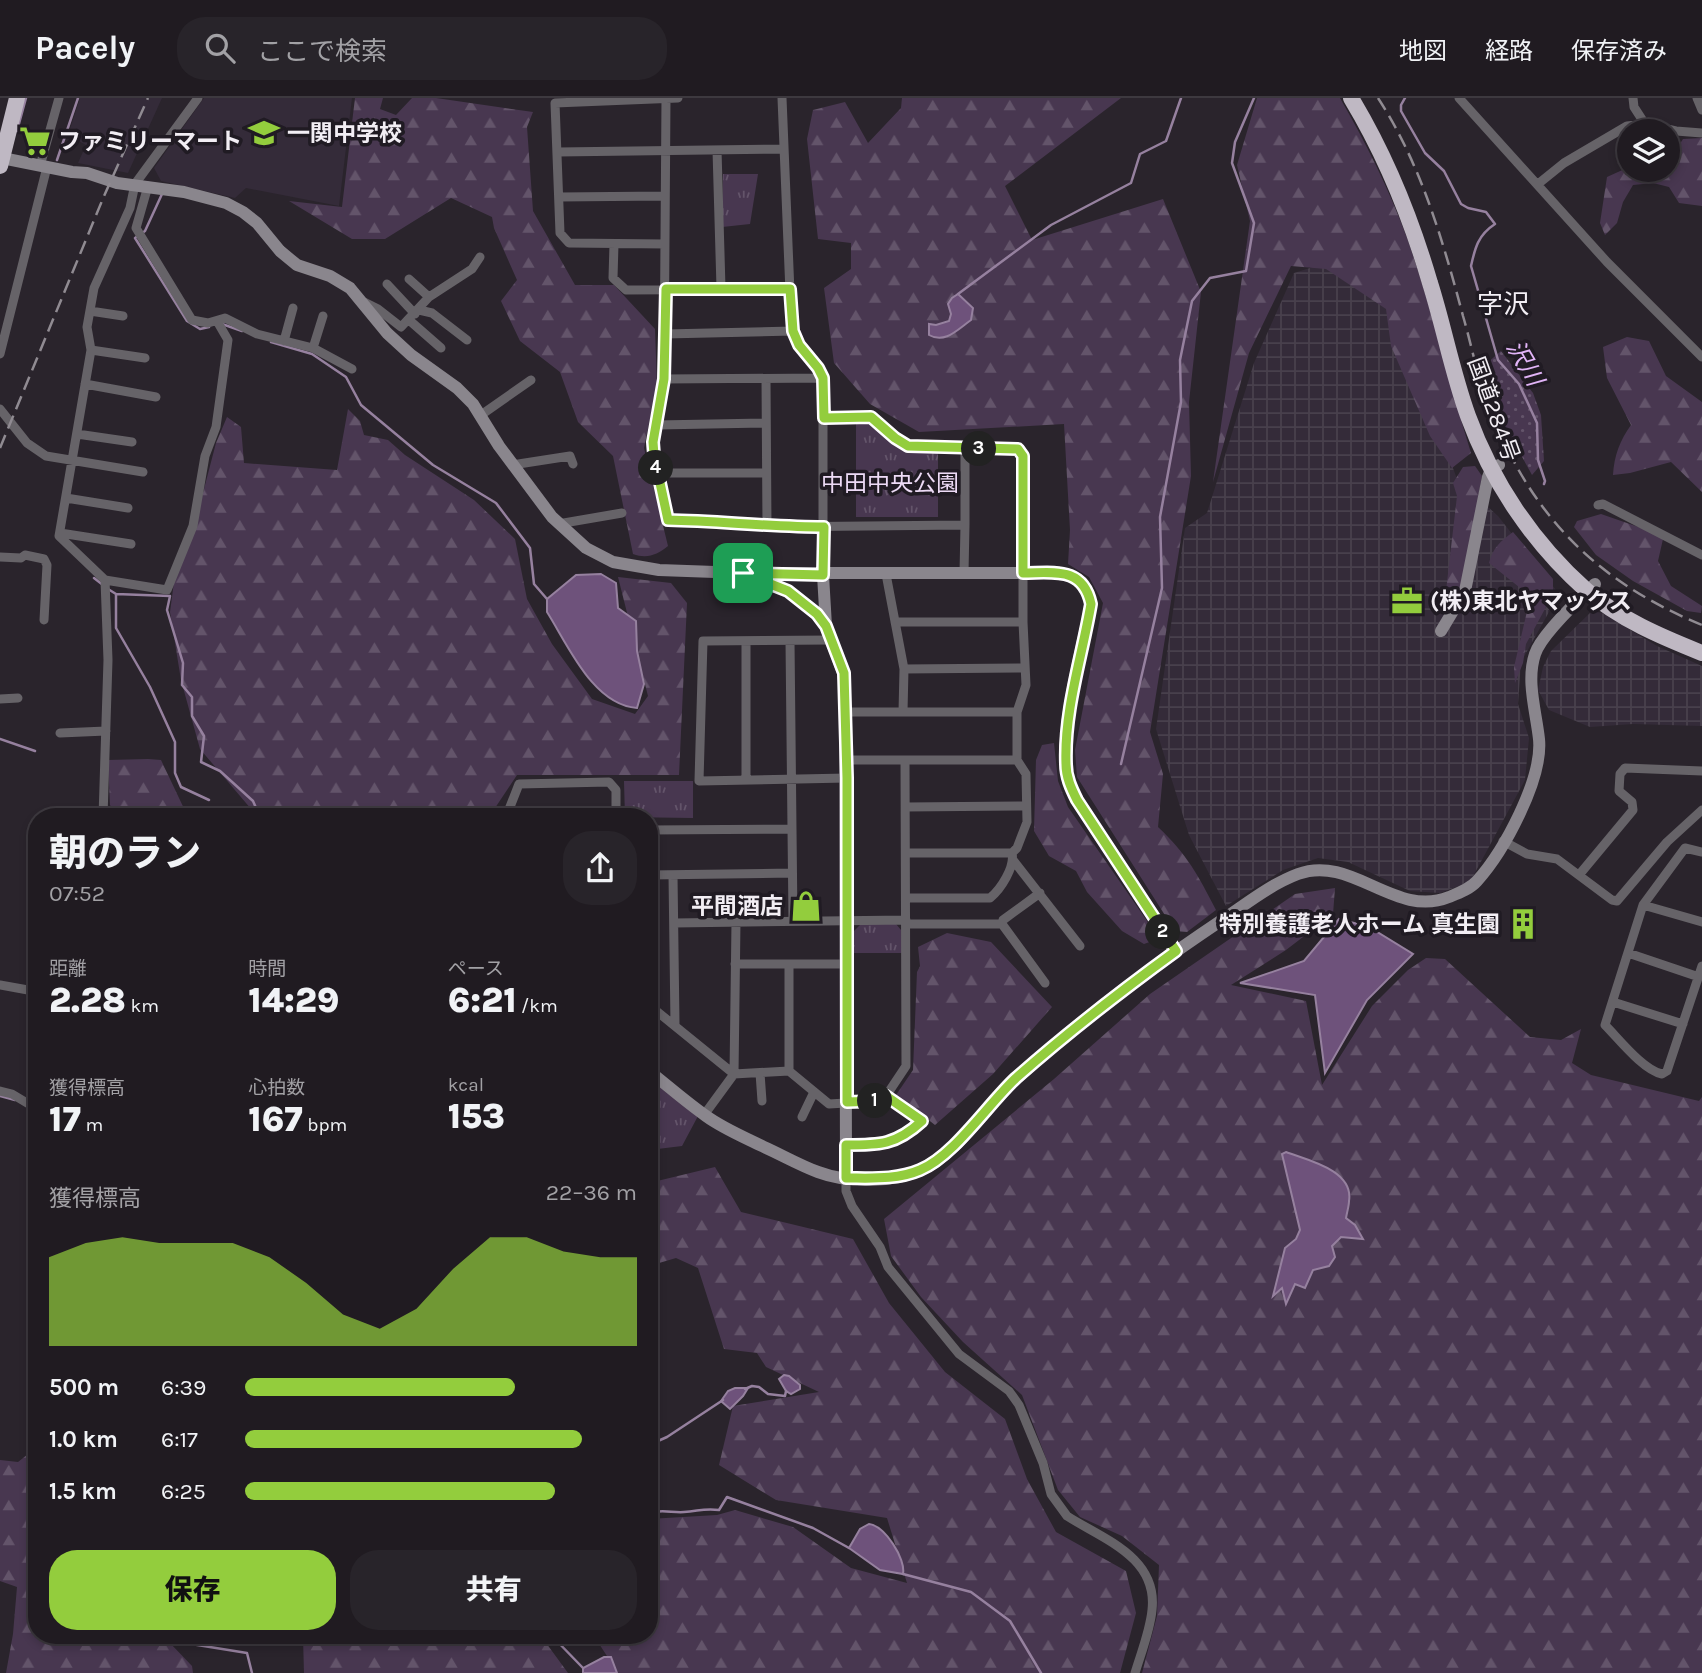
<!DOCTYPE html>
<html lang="ja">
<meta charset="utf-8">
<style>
body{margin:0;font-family:Karla,"Noto Sans JP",sans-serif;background:#28242a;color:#f1f3f6;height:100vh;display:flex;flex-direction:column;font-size:26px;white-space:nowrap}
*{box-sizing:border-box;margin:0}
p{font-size:23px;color:#a2a1a5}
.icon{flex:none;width:38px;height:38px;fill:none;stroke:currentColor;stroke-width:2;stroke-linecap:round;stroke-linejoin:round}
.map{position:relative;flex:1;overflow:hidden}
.sheet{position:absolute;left:28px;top:710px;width:630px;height:836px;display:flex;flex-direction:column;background:#201b21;border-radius:28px;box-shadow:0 4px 10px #0003,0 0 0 2px #3d393f}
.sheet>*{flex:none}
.buttons{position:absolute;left:1617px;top:21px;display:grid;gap:14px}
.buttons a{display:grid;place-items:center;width:63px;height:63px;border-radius:50%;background:#201b21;box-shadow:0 4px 10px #0003,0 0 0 2px #3d393f;font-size:35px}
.pin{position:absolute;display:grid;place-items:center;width:60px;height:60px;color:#fff;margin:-30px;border-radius:14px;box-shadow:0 4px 10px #0006}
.km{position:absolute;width:35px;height:35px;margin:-18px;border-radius:50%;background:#222;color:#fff;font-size:19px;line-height:35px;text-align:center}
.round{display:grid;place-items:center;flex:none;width:74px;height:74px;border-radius:28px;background:#28242a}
.headline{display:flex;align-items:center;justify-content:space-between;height:119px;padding:0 21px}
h1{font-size:38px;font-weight:800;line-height:52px}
.figures{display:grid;grid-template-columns:repeat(3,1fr);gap:10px;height:119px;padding:7px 21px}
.figures div{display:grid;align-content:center}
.figures b{font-size:35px;font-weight:800}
.figures small{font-size:19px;font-weight:400}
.figures p{font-size:19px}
.chart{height:196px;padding:14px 21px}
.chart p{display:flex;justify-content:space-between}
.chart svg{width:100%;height:126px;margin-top:7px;fill:#93cd3d;opacity:.7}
.action{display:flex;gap:14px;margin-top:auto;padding:14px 21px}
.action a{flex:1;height:80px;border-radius:28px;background:#93cd3d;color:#111;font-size:28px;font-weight:800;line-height:80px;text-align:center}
.action a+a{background:#28242a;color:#f1f3f6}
ul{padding:0 21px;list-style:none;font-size:23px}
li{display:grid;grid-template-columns:112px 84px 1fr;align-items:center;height:52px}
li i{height:18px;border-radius:9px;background:#93cd3d}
header{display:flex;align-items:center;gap:42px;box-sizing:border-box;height:98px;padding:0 35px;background:#201b21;border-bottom:2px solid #3d393f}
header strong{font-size:33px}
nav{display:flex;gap:38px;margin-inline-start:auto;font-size:24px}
.search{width:490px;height:63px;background:#28242a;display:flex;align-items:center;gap:18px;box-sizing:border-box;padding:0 24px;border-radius:28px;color:#a2a1a5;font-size:26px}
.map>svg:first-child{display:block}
.built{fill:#342b39}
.industrial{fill:url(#industrial-grid)}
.grass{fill:url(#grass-dots)}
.forest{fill:url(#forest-firs)}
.park{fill:url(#park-tufts)}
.water{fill:#6e527b;stroke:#96819f;stroke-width:2}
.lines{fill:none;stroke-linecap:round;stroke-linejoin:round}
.stream{stroke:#96819f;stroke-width:2.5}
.street{stroke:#666368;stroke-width:9}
.secondary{stroke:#8a868d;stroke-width:12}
.highway{stroke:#bfb8c3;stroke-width:16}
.rail{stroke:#908b92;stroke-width:2.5;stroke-dasharray:14 7;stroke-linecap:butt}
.route-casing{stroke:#fff;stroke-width:14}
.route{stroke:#93cd3d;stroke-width:9}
.labels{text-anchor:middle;stroke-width:7;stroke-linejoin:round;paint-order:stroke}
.poi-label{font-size:23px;font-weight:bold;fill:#f2eef4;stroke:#201b23;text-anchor:start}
.street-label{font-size:23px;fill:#f2eef4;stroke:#201b23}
.park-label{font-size:23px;fill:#eddbf6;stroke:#201b23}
.water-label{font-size:24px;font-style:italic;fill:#e1b4f7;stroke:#201b23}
.quarter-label{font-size:26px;fill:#f2eef4;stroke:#201b23}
</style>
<header>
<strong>Pacely</strong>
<div class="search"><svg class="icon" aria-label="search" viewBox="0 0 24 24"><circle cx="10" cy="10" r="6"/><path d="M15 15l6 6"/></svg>ここで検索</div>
<nav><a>地図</a><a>経路</a><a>保存済み</a></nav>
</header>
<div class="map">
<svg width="1702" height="1575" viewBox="0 0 1702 1575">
<defs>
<pattern id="industrial-grid" width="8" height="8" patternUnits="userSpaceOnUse" patternTransform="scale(1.75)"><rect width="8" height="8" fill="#342b39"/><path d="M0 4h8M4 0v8" fill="none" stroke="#48404c"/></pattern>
<pattern id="grass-dots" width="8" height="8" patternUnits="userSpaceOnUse" patternTransform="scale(1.75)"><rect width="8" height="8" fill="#483750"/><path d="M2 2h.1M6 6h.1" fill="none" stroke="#63546a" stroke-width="1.8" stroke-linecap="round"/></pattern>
<pattern id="forest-firs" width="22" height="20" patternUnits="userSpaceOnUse" patternTransform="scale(1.75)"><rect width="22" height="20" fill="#483750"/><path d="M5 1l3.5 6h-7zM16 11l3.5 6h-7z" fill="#63546a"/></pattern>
<pattern id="park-tufts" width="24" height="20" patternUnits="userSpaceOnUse" patternTransform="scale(1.75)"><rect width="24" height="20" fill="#483750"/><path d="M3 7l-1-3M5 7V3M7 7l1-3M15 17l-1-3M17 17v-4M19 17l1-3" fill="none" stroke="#63546a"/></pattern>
</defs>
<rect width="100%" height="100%" fill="#2a242c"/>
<path class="built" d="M80,0H162L128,75L78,65L86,47L68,37Z
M204,0H352L339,108L246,90L235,100L161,83L154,70Z"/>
<path class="industrial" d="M1326,165L1393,208L1457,381L1498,418L1559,496L1521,564L1518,606L1529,640L1525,682L1470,784L1440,795L1410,793L1348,764L1318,760L1283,772L1226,808L1189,737L1156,631L1185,430L1207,415L1254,265L1294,175Z
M1592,513L1602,515L1657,548L1702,568V628L1633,626L1590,629L1549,612L1538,592L1543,569L1551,553Z"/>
<path class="grass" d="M1501,253L1533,295L1541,317L1544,363L1532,377L1504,326L1486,266Z"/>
<path class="forest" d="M355,0H383L380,11L396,17L412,0H436L533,14L527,29L533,113L575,187H614L655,231L657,287L644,350L668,448C657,457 647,461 633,456L613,358L578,324L560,274L520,243L501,203L517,182L494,130L492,119L451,100L385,141H352L289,103L342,109Z
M902,0H1121L1005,88L1032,142L1163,101L1201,194L1189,304L1191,378L1150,634L1163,676L1158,729C1187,756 1198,777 1216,812L1187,834L1175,833L1077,679L1075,652L1103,505L1089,479L1068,466L1070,432L1064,326L919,334L870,306L834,265L824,190L851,171V145L818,141L807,41L813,12L845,4L868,45L901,10Z
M1257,0H1340C1366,45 1389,91 1407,140C1432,211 1449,284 1471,355L1452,370L1430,338L1391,248L1386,211L1326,171L1291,168L1249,255L1213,384L1250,123L1237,67Z
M1702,40V108L1679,105L1669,89L1653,85L1633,87L1623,104L1617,125L1605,137L1600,125L1607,79L1629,69V72H1668V55L1676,52L1683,41Z
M1627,239L1649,243L1666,278L1702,304V394L1671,364L1630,375L1613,377C1614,358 1620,342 1631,327L1607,280L1603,249Z
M348,311L360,323L364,337L388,342L405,357L474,402L515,441L527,501L552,546L592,601L635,616L648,598L618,479L671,485L687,505L679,677H517L489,719H258L200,651L181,582L170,514L174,484L192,437L216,345L227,319L241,329L244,365L337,372Z
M1475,368L1482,378L1461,492L1454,496L1446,493L1457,398L1453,385L1463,369Z
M1601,416L1650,433L1663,441L1658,463L1671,488L1702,508L1701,515L1687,513L1633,483L1596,457L1574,429L1577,423Z
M1513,434L1553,481V496L1526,546L1523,565L1515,585L1514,569L1529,505L1524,493L1489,465C1493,449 1501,443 1513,434Z
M1054,645L1058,683L1068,709L1154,833L1155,842L1144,846L1122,833L1087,794L1076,773L1049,758L1034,733L1036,662L1042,647Z
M148,661L161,662L188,719H117L110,707L108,662Z
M1335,790L1333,816L1286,852L1231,887L1306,903L1322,987L1372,908L1408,872L1426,860L1445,861L1530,939L1561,942L1581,931L1572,965L1591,977L1699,1003L1702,999V1575H1142L1157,1518L1159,1467L1122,1438L1080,1419L1058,1392L1022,1297L963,1244L921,1199L891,1158L884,1121L1054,981L1150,896L1295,796Z
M947,835L991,844L1052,909L993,976L935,1027L896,997L913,972L917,874L920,868L918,849Z
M715,1069L741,1114L853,1141L889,1205L945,1274L1005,1321L1027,1381L1056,1434L1126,1473L1136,1515L1120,1575H618L594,1538H649V1421L717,1417L735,1412L793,1429L851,1470L907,1485L887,1420L776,1402L719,1367L733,1308L819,1294L766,1269L757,1255L724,1251L698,1170L676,1160L649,1168V1085Z
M37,1349V1538H168L169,1544L192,1568L193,1575H6L13,1536L17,1489L0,1483V1362L18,1364Z
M303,1538H541L568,1575H304Z"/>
<path class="park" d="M723,76H758L750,126L722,129Z
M856,325H867L903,353H938V419H856Z
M624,683H693V720L625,719Z
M861,826H896L901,832L903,855H852L853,834Z
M649,980L698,1018L682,1048L649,1052Z"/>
<path class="water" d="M958,196L973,210L971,222C957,232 945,246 929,237V226L936,227L949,223L951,216L948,206L952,200Z
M601,476L616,485L618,510L636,523L637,553L644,586L637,610C593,607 568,547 547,514V501L576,477Z
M1339,821L1369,829L1413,856L1367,902L1325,975L1315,897L1240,885L1304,863Z
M1286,1054C1307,1062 1354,1072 1349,1103C1349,1108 1347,1114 1346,1120L1355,1127L1363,1141L1341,1139L1332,1148L1335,1159L1329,1168L1313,1172L1305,1190L1295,1186L1286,1206L1282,1190L1273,1198L1285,1150L1296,1141L1300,1132L1282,1056Z
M784,1277L789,1278L800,1287V1291L791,1296L786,1293L779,1281Z
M735,1290H748L743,1298L730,1311L721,1303L728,1293Z
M869,1426C885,1428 906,1461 903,1476L880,1472L849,1450L860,1431Z
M604,1559H611L617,1575H583V1570Z"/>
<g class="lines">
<path class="stream" d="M1405,0L1401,7V13L1425,55L1444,73L1461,106L1468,110L1486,114L1495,126C1478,137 1475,150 1471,168L1498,262L1519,286L1537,325L1538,362L1545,383L1544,386
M17,33L26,0
M57,62L78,0
M162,96L145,133L135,140L187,223L200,231L209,229
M958,196L1051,127L1131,85L1140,56L1166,43L1181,0
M222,226L242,233
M271,244L312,256L346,279L361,307L433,367L496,405L530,450L534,486L547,501
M94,480L103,487
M108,491L116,496V530L150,589L175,644V675L181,689L209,702
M116,496L170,498L167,512L183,565L182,587L192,599V618L204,638L201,664L220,673L253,703L260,719
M0,641L35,653
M1121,666L1162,490L1160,419L1181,304L1180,262L1192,203L1210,180L1246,173L1254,125L1232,65L1235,44L1254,0
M0,998L15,1002
M29,1011L37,1019
M745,1291L752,1288L759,1289L768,1296L785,1298L786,1293
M649,1347L667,1339L723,1302
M649,1415C661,1411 673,1415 684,1414C699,1413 704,1410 719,1412L727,1399L813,1430L849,1450
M903,1476L971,1494L1010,1523L1041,1575
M178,1538L185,1545L247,1555L252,1575
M552,1538L583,1570"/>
<path class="street" d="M666,0L664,281L654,344V357L668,422L723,423L767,429L965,427V351
M782,0L791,219C796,250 811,255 823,280V477
M1459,0L1607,164L1702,259
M1633,0L1634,9L1645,26
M1697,0L1702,12
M717,52L721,190
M558,54L783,51
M40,68L59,0
M1538,86L1564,65L1627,28L1645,26L1676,33L1702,35
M148,88L136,130L192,222L208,225L225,220L257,236L313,250L352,271
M559,99L665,98
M614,146L613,180L626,192L790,191
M665,146L569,145L560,135L555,5L678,0
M409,181L429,199
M387,186L415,216
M364,204L378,211L401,229L429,199L472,171L480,159
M419,212L432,215L467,242
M90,213L123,218
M409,222L441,250
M665,236L793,233
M284,243L293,210
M313,250L323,218
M91,252L145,260
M0,256L47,69
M664,281L823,280
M766,281L767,429
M85,286L156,299
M0,311L27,345L46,358L143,374
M481,317L531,282
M824,320L871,319L895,340L908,348L1018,351L1023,358V524L1026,587L1017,614V662L1026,676L1027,724L1017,750L1012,755C1015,769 1001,791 990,800H906
M657,327L766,325
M77,336L132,344
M512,367L570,358L573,366
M657,375H766
M66,400L128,410
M1598,407L1603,406L1702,457
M558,426L622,415
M60,435L131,446
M0,459L21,460L25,457L44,461L47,467L44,522
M964,475L965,427
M886,476L904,571L903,614
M752,478C786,488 802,504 826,528
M105,482L167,492L193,428L205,358L216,329L228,242L217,223
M895,524H1023
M831,542L703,543L699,683L847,680
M746,544V682
M904,571L1025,570
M0,601L18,600
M846,614H1017
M60,635L106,633
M846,662H1017
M906,709L1026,708
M103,719L108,562L105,482L59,438L91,252L87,229L94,190L130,110L135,86L198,0
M506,719L519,686L609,684L616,692V719
M792,731L793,823
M649,732L792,731L790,543
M1503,743L1527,756L1557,761L1612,802L1617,803L1667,744L1702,712
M1702,754L1685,750L1643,807L1605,927C1619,941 1643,972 1662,976L1667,973L1702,868
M906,755H1012
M1013,762L1080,848
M649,777L792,775
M673,777L675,926
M1579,777L1633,712L1632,704L1619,693L1620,676L1625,670L1702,673
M1040,795L1003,822L1002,826L1045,885
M1643,807L1702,824
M674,825L906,822
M906,826H1002
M1628,855L1699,879
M735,866H847
M789,867V973
M0,887L28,892L37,880
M1613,904L1683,926
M649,907L734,976L789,973L829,1006L879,1003L886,998L906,968L905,662
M760,975L762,1003
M0,993L12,996L37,1011
M704,1017L734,976L736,824
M802,1019L814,994
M846,1047C880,1047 896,1047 922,1023L886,998
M846,1080V1093L852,1108L880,1149L888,1169L959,1256L1009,1293L1019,1307L1043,1365L1051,1396L1067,1418C1103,1441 1158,1459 1152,1512C1150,1533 1141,1555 1135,1575"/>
<path class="secondary" d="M2,60L72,74L87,75L117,85L184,94L226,105L243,114L257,125L280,153L297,167L330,178L350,190L387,235L411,257L457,290L473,306L499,348L552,419L586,450L613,464L659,472L743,475H1058C1077,477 1087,487 1091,506C1082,553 1057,638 1068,682C1070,689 1074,695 1077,702L1176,853
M823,477L826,528L843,575L845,589L846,1080
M1441,533L1465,493L1488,379L1491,371L1499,367
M649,973C668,988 686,1004 706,1018C724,1031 744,1039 764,1049C782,1057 799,1067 818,1074C847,1085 892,1085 921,1072C958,1056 987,1007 1016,981C1078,923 1149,871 1219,824C1245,807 1269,787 1298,776C1352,756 1395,821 1449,799C1459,795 1470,791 1477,783C1504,753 1543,681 1539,641C1536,613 1526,583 1535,556C1541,537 1579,501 1595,486"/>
<path class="highway" d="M1351,0C1386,58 1411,120 1430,185C1444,229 1452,274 1468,318C1492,384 1533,445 1586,492C1619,521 1662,539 1702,555
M0,68L17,0"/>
<path class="rail" d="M1378,0C1421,66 1443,143 1463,218C1471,245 1476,273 1486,300C1526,412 1592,482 1702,527
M0,350L104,98L148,0"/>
</g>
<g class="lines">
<defs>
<path id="route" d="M666,191H790L793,233L799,247L818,270L823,280L824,320L871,319L895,340L908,348L1018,351L1023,358V475C1053,475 1083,468 1091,506C1082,559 1064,612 1066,666C1066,679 1071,690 1077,702L1176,853C1121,893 1067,935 1016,980C988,1006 954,1058 920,1072C897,1082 871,1080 846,1080V1047C880,1047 896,1047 922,1023L886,998L879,1003L847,1004V680L844,575L826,528L817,516L788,493L743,475L823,477L824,429C772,429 720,423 668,422L654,357L653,344L664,281Z"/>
</defs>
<use href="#route" class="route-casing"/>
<use href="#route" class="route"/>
</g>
<defs>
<symbol id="school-bare" viewBox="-9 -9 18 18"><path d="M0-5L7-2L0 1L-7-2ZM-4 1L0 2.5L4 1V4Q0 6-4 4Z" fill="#93cd3d" stroke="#201b23" stroke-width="2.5" paint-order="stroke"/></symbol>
<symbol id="supermarket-bare" viewBox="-9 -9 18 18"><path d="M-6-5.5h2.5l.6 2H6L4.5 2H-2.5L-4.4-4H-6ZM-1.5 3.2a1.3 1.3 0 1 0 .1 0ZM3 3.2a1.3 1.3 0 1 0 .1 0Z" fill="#93cd3d" stroke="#201b23" stroke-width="2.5" paint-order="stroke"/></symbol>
<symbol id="office-bare" viewBox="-9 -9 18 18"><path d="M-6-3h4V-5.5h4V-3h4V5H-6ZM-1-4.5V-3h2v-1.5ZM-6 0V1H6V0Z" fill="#93cd3d" stroke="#201b23" stroke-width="2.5" paint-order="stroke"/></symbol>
<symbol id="shop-bare" viewBox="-9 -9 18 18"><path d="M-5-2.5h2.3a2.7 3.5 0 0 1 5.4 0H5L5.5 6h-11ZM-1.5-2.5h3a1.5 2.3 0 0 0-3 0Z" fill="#93cd3d" stroke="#201b23" stroke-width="2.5" paint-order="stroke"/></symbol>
<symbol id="building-bare" viewBox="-9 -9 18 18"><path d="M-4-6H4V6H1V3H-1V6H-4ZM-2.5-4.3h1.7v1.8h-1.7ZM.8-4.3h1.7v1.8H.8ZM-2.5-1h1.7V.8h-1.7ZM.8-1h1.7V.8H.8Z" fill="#93cd3d" stroke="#201b23" stroke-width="2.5" paint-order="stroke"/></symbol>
</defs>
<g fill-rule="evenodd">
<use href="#school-bare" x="242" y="13" width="44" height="44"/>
<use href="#supermarket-bare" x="13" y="21" width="44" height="44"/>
<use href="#office-bare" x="1385" y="481" width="44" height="44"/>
<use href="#shop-bare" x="784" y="786" width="44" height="44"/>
<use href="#building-bare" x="1501" y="804" width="44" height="44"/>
</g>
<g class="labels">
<g class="poi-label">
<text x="287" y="43">一関中学校</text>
<text x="58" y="51">ファミリーマート</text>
<text x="1430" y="511">(株)東北ヤマックス</text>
<text x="783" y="816" text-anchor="end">平間酒店</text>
<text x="1500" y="834" text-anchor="end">特別養護老人ホーム 真生園</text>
</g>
<g class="street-label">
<text transform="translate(1494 311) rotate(70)" y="8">国道284号</text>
</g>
<g class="park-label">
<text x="890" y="393">中田中央公園</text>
</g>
<g class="water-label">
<text transform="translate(1525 265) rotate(60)" y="8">沢川</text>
</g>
<g class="quarter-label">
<text x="1503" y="215">字沢</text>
</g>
</g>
</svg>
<div class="buttons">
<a><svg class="icon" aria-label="layers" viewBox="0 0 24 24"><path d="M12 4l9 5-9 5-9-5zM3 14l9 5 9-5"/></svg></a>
</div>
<div class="pin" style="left:743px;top:475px;background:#1e9e55"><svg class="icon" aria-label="arrive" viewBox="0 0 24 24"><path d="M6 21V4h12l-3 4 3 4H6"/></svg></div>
<b class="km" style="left:875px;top:1003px">1</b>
<b class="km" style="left:1163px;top:834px">2</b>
<b class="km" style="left:979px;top:351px">3</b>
<b class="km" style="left:656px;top:370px">4</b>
<section class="sheet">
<div class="headline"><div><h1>朝のラン</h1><p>07:52</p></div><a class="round"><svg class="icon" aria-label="share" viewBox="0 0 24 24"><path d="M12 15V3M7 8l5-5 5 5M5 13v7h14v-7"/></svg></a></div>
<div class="figures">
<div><p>距離</p><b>2.28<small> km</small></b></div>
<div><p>時間</p><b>14:29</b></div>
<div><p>ペース</p><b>6:21<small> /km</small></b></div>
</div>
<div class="figures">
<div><p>獲得標高</p><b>17<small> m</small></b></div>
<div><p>心拍数</p><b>167<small> bpm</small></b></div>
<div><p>kcal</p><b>153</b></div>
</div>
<div class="chart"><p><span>獲得標高</span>22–36 m</p>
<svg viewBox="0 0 160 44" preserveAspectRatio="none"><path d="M0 44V13L10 8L20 6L30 8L40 8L50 8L60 13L70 22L80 33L90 38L100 31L110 17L120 6L130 6L140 11L150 13L160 13V44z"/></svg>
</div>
<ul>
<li><b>500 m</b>6:39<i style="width:69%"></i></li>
<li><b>1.0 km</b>6:17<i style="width:86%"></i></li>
<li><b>1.5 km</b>6:25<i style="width:79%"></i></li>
</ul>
<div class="action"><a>保存</a><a>共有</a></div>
</section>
</div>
